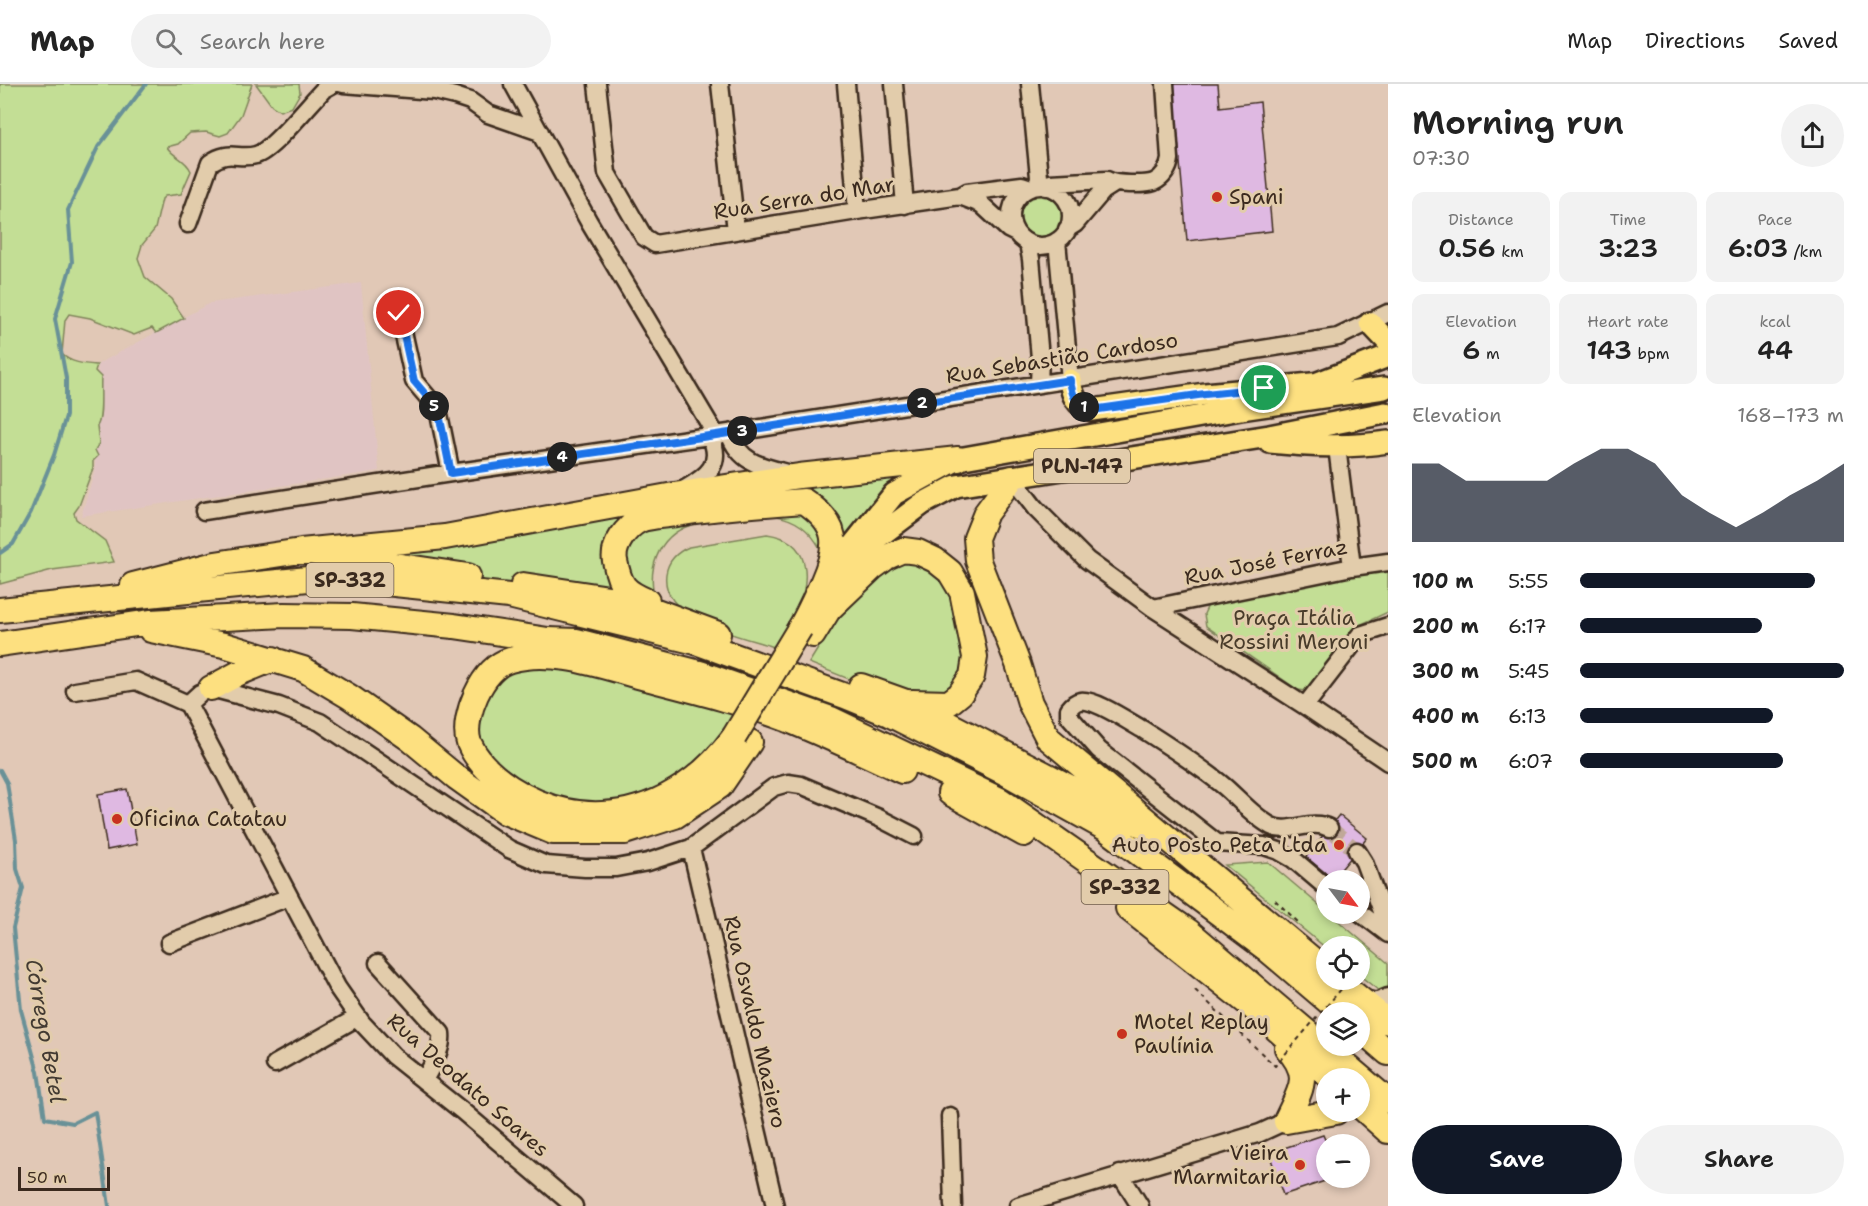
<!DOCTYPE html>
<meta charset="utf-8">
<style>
body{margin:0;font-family:"Shantell Sans",sans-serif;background:#f2f2f2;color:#222;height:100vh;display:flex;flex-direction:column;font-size:22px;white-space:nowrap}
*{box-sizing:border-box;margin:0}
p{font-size:20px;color:#767676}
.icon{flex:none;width:33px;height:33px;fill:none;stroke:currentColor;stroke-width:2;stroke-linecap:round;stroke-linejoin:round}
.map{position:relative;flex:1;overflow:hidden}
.side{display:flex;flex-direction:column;background:#fff;width:480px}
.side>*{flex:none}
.needle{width:39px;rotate:122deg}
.buttons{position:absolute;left:1316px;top:786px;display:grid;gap:12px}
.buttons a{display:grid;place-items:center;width:54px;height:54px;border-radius:50%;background:#fff;box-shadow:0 3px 9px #0003;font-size:30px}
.scale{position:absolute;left:18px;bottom:15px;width:92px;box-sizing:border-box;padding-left:6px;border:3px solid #3b2a1e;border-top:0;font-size:16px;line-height:21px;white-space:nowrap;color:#3b2a1e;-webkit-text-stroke:4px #e2ccab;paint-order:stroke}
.pin{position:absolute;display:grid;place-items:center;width:51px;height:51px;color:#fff;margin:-26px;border:3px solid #fff;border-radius:50%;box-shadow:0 2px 6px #0007}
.km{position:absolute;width:30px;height:30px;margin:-15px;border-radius:50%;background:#222;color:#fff;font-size:16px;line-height:30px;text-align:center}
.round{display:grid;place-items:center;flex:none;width:63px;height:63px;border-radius:32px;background:#f2f2f2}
.overview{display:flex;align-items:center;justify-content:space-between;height:102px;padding:0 24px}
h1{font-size:33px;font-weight:600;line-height:45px}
.figures{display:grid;grid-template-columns:repeat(3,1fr);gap:9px;height:102px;padding:6px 24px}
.figures div{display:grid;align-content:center;border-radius:12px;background:#f2f2f2;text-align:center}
.figures b{font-size:26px;font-weight:600}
.figures small{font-size:16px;font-weight:400}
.figures p{font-size:16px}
.chart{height:168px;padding:12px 24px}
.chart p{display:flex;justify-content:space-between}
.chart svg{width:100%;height:108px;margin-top:6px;fill:#111827;opacity:.7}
.button{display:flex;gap:12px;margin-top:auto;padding:12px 24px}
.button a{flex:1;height:69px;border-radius:36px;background:#111827;color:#fff;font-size:24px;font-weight:600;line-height:69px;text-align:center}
.button a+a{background:#f2f2f2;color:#222}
ul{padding:0 24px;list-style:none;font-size:20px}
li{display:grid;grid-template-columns:96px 72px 1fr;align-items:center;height:45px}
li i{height:15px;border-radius:8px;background:#111827}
header{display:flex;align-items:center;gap:36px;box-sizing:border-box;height:84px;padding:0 30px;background:#fff;border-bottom:2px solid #e0e0e0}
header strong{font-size:28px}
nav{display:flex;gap:33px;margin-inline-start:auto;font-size:21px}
.search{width:420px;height:54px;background:#f2f2f2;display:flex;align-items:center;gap:15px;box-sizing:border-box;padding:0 21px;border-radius:33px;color:#767676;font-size:22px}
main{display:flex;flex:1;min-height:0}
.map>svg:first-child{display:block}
.built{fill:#e0c4c3}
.green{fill:#c3de95;stroke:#7f845a;stroke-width:1.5}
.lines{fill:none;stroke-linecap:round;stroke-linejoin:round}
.stream{stroke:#699197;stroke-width:4}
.building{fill:#dfb9e2;stroke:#3b2a1e;stroke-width:1.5}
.minor-tunnel{stroke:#c0a898;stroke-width:16;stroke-dasharray:16 8;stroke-linecap:butt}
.minor-casing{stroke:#3b2a1e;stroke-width:21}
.major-casing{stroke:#3b2a1e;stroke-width:26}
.highway-casing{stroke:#3b2a1e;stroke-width:28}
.path{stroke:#3b2a1e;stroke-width:2;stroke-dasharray:4.5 4.5;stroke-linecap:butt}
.minor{stroke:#e2ccab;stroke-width:16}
.major{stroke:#fde080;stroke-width:21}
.highway{stroke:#fde080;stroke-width:24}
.highway-bridge-casing{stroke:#3b2a1e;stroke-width:28;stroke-linecap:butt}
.path-bridge{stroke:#3b2a1e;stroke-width:2;stroke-dasharray:4.5 4.5;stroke-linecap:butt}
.highway-bridge{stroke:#fde080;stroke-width:24}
.route-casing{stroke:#fff;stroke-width:12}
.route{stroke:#1a73e8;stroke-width:8}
.poi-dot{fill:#c8321e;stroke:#e2ccab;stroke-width:2}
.labels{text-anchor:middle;stroke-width:6;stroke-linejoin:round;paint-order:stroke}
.shield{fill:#e2ccab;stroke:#6d5b48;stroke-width:1.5}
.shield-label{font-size:20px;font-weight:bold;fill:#3b2a1e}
.poi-label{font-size:21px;fill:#3b2a1e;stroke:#e2ccab;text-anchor:start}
.street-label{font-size:21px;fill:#3b2a1e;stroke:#e2ccab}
.park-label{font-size:21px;fill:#493c2a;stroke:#e2ccab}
.water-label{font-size:22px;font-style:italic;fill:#433b32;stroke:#e2ccab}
</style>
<header>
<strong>Map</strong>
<div class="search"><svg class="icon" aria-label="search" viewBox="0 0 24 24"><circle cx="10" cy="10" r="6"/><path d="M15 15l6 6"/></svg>Search here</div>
<nav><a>Map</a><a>Directions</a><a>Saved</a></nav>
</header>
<main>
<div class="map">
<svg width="1388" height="1122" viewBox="0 0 1388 1122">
<rect width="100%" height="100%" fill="#e1c8b6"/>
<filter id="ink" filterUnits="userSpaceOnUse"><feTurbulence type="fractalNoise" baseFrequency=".0167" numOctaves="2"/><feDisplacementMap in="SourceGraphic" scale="12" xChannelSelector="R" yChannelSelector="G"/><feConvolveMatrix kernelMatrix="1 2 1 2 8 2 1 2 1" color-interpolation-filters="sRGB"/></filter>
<g filter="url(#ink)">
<path class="built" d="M361,199L379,387L81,432L95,386L98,280L210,219Z"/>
<path class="green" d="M0,0H252L241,31L228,49L220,52L206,48L190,49L178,60L167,63C174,74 185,74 191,87L181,110L165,112L162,115L155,145L142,161L138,174L145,193L171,215L184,234L156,249L152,244L134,251L90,234L69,230L65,236L62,270C70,279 85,280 97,281L95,287L101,293C100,306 103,335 97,342L99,359L95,366L98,372L93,377V384L79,422L74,429L76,435L105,457L114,478L52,486L0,500Z
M256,0H299L300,9L292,23L280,27L272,22Z
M1018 132a23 23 0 1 1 46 0a23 23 0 1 1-46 0Z
M923,384L856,449L824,473C804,425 767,428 723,435C713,437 701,438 691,441C657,452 645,488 657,520L317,483L322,477Z
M767,450C811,456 811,494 797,528C792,540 781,552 774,563C741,552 660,537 666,490C668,477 677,468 689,463Z
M912,477L948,496L965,583L950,606L901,616L809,579L832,542L880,487L896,479Z
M1388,482V528L1355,543L1307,607L1298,606L1206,542L1204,530L1209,519Z
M524,578L623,596L736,632L729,647L669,705L603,722L538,711L484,670L480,660L477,638L491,600Z
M1268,778L1326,827V830H1330L1388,879V914L1359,891V862L1326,864L1225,781Z"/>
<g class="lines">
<path class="stream" d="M0,469L13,460L31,428L54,371L66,332V294L55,235L72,178L68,126L98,63L146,0
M0,686L7,699L16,756L17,785L23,804L13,844L21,926L38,988L45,1034L73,1039L95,1028L109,1122"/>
</g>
<path class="building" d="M1173,0H1218L1220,23L1260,18L1272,147L1187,157Z
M127,705L137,760L107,766L98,710Z
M1339,731L1367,754L1333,795L1306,773Z
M1323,1051L1327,1060L1326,1094H1334L1283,1111L1269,1069Z"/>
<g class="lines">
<path class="minor-tunnel" d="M1329,744L1357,767"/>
<defs>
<path id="minor" d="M343,0L434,7L455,12L470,17L488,30L540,48
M513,0L589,138L716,351
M597,0L607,89L644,153L655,160L857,127L960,112L967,108L1022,101L1031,104
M720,0L736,147
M846,0L857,127
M894,0L905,121
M1030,0L1039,93L1038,102
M1011 132a30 30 0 1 1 60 0a30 30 0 1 1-60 0Z
M1046,103L1050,99L1107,96C1115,101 1145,101 1154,98C1163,94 1169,84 1170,75L1165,0
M960,112L981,120L1008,145L1016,149
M188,140L210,79C229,65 238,76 256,71C272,67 310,19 324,5L333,0
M1067,145L1075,140L1103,107L1114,100
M1057,157L1070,296
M1028,159L1031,175L1040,274L1039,300
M399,229L414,297L431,317L439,330L451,389
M729,349C740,380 763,383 792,390
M1337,363L1352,483
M1012,394L1035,424L1087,476L1153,524L1305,622L1388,678
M685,405C707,392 724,380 710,352
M204,427L451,389L716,351L1338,253L1388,229
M1153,524L1352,483L1388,478
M75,607L136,597L188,620
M188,620L200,609L211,604L279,622L320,638L509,765L546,781L585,784H616L648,778L691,764L774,703L788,699L801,701L879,734L914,752
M188,620L337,903L362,939L393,972L461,1026L574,1122
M1305,622L1360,551L1388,542
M691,764L775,1122
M1357,767L1364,778L1388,844
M1326,803L1293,775L1279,767L1264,762L1217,759L1099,666L1069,632V625C1072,621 1075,618 1080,617C1094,614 1129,638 1142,645C1170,663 1199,681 1225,703C1240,716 1253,732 1271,742C1289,751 1311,734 1329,744
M1359,828L1388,850
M169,859L289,813
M378,879L441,949C443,966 431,982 424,997
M1360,914L1376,918L1388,913
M275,980L358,933
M950,1032L953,1122
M1120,1090L1140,1122
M1018,1122L1260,1049L1286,1037"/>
<path id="major" d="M1370,239L1388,258
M1070,296C1072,311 1076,322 1092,326L1205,310L1322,299
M1310,302L1388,272
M1270,358C1311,362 1348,364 1388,358
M828,499L849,466L894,410L958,375L1241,325L1384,304
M844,502L878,453L922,420L956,402L1269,352L1385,329"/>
<path id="highway" d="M1012,394L986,429L976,454L978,477L1018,580L1030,619L1048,654L1326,887
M301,467L468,492
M133,501L215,480L301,467L445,453L674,411L799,392L958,375
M523,501L629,517L718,550
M647,517C624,507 620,502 615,477C612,462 626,443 640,436C650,432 665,432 676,430C718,423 761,420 804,417C839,440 839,460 823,497C816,513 809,529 800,544
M0,526L328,493L509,512L696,558L845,612L889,630L1006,689L1105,744L1268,866L1341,928
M151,546L224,561L303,585L350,613L410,655L456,693L505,728L553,748H625L675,732L720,702L750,658
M813,551L829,525L872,484L887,473L903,466L918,468L935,476L950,488L962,508L975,573L972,592L960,610L949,619L912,618
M0,560L150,538L284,531L352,532L454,542L548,556L577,557L700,589L831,635L1000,716L1188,847L1388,1017
M861,602L906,618L1165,753
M211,604L239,589L273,575
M734,653C709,687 678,712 638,724C616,731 588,732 566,727C531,720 484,694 469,659C464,645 470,624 476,611C483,596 493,581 510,576C551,564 598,581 638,592C688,605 738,617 786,635C825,651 864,669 902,687
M950,709L1024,750
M1128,824L1249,920L1331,994
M1337,896L1388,938
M1359,944L1388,969
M1359,1021L1388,1047
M1286,1037C1300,1006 1313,993 1287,964
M1286,1037L1336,1028"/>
</defs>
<use href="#minor" class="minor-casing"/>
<use href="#major" class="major-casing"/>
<use href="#highway" class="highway-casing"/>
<path class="path" d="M1275,816L1301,841"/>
<use href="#minor" class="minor"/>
<use href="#major" class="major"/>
<use href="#highway" class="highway"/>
<defs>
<path id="highway-bridge" d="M734,653L800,544"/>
</defs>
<use href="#highway-bridge" class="highway-bridge-casing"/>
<path class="path-bridge" d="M1195,906L1275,982L1349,896"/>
<use href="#highway-bridge" class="highway-bridge"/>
</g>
</g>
<g class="lines" filter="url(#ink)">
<defs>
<path id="route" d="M399,229L414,297L431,317L439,330L451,389L716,351L1070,296C1072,311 1076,323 1092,326L1205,310L1264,304"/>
</defs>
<use href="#route" class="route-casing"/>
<use href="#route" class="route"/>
</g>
<g class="poi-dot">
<circle cx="1217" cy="113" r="6"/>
<circle cx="117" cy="735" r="6"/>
<circle cx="1339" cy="761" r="6"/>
<circle cx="1122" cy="950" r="6"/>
<circle cx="1300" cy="1081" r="6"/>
</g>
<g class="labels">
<g class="shield">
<rect x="1034" y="365" width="96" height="34" rx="4.5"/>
<rect x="306.5" y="479" width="87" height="34" rx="4.5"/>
<rect x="1081.5" y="786" width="87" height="34" rx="4.5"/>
</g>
<g class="shield-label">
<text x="1082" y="389">PLN-147</text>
<text x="350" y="503">SP-332</text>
<text x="1125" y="810">SP-332</text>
</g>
<g class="poi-label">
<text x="1229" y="120">Spani</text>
<text x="129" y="742">Oficina Catatau</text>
<text x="1327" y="768" text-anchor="end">Auto Posto Peta Ltda</text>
<text x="1134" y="945">Motel Replay<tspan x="1134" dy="24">Paulínia</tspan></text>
<text x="1288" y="1076" text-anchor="end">Vieira<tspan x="1288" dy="24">Marmitaria</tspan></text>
</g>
<g class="street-label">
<text transform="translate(804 114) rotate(-9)" y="7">Rua Serra do Mar</text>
<text transform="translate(1062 274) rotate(-9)" y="7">Rua Sebastião Cardoso</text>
<text transform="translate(1266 478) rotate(-11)" y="7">Rua José Ferraz</text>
<text transform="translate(755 938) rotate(77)" y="7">Rua Osvaldo Maziero</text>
<text transform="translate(468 1001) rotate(41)" y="7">Rua Deodato Soares</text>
</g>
<g class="park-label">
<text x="1294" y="541">Praça Itália<tspan x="1294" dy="24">Rossini Meroni</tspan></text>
</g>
<g class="water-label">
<text transform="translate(46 947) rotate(80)" y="8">Córrego Betel</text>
</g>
</g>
</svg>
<div class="buttons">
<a><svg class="needle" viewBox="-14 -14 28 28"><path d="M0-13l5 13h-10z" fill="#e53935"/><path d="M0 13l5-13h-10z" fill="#767676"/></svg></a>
<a><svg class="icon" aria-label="locate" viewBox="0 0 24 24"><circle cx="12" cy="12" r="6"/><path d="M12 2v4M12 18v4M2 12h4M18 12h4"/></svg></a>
<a><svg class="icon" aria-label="layers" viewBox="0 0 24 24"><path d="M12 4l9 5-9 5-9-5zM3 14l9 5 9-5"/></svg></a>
<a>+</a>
<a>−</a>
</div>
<div class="scale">50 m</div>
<div class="pin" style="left:1264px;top:304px;background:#1e9e55"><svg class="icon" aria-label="arrive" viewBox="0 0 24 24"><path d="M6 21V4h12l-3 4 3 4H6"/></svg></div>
<div class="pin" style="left:399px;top:229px;background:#d93025"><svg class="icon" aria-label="check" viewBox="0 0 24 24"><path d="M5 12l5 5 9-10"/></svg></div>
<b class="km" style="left:1084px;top:323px">1</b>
<b class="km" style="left:922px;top:319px">2</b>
<b class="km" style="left:742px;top:347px">3</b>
<b class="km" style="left:562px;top:373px">4</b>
<b class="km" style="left:434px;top:322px">5</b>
</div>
<section class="side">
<div class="overview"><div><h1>Morning run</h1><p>07:30</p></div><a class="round"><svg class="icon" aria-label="share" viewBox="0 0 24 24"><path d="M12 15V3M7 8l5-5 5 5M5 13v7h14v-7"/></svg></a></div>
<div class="figures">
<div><p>Distance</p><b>0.56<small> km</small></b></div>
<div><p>Time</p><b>3:23</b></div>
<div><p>Pace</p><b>6:03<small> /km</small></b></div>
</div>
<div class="figures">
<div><p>Elevation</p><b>6<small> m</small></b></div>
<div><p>Heart rate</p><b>143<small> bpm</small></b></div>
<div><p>kcal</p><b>44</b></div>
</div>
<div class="chart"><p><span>Elevation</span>168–173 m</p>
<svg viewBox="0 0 160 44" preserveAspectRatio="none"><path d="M0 44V12L10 12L20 19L30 19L40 19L50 19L60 12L70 6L80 6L90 12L100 25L110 32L120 38L130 32L140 25L150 19L160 12V44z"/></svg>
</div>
<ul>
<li><b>100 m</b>5:55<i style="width:89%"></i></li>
<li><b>200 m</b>6:17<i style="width:69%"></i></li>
<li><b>300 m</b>5:45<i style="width:100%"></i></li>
<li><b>400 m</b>6:13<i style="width:73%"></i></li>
<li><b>500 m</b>6:07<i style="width:77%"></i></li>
</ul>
<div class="button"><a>Save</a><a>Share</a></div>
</section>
</main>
